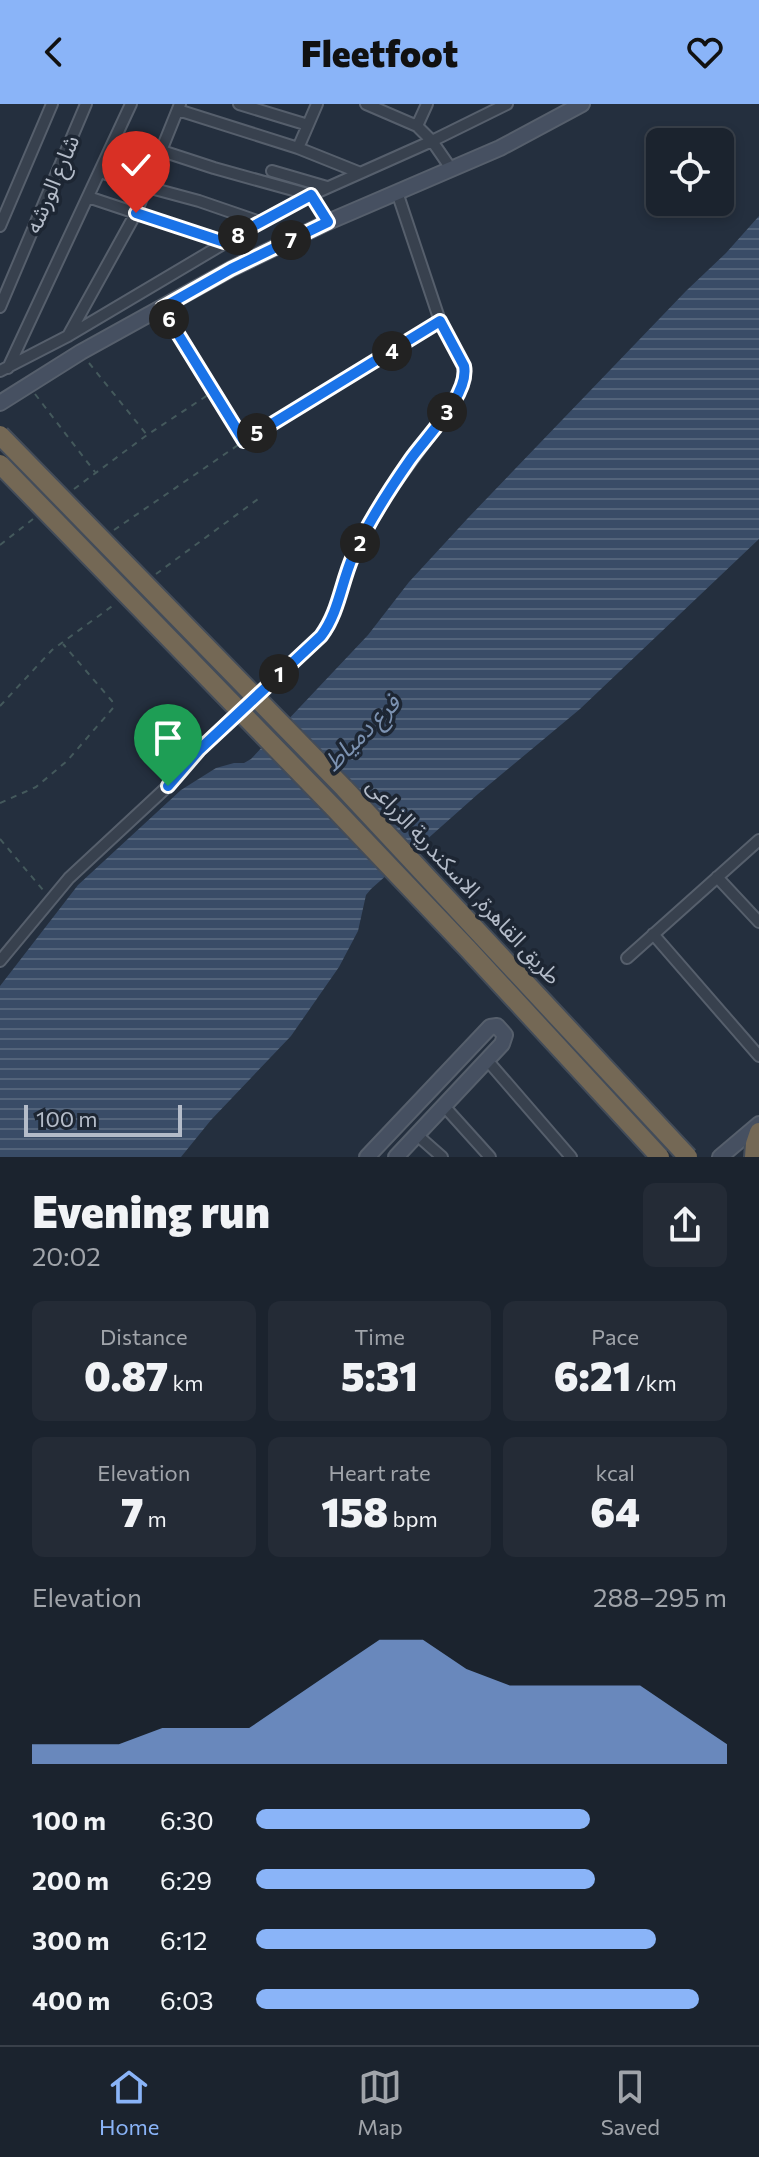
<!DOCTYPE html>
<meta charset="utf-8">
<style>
body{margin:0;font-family:Commissioner,"Noto Sans Arabic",sans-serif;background:#242b36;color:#f1f3f6;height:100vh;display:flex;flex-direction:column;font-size:30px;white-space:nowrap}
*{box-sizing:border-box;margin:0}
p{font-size:26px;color:#a0a4aa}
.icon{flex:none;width:44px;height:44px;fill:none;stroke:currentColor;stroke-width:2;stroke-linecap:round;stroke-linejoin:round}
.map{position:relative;height:1053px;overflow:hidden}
.panel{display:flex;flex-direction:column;background:#1b232e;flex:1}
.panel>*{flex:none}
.buttons{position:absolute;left:646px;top:24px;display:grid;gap:16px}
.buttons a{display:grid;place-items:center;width:88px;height:88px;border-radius:12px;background:#1b232e;box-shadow:0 4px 12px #0003,0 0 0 2px #39404a;font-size:40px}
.scale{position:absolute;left:24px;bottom:20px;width:158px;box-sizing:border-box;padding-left:8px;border:4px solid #b4bcc9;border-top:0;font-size:22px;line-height:28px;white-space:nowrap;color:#b4bcc9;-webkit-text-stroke:6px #1d2633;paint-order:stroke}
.pin{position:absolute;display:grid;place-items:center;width:68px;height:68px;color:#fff;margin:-82px -34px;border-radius:50% 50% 50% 0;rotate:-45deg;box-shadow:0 0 8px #0007}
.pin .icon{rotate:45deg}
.km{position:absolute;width:40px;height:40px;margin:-20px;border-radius:50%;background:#222;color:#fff;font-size:22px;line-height:40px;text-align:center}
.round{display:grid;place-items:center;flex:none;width:84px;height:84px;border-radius:12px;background:#242b36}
.summary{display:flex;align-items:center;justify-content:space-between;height:136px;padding:0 32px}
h1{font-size:44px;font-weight:800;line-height:60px}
.figures{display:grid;grid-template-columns:repeat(3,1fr);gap:12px;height:136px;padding:8px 32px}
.figures div{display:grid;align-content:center;border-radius:12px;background:#242b36;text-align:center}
.figures b{font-size:40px;font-weight:800}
.figures small{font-size:22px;font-weight:400}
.figures p{font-size:22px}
.chart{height:224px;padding:16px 32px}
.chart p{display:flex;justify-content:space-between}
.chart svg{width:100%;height:144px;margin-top:8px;fill:#8ab4f8;opacity:.7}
ul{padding:0 32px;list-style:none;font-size:26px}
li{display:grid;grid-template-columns:128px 96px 1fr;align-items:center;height:60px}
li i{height:20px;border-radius:10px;background:#8ab4f8}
header{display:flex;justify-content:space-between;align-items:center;height:104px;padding:0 32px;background:#8ab4f8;color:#111;font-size:36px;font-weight:800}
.tabs{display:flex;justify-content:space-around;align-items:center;height:112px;border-top:2px solid #39404a;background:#1b232e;font-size:22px;color:#a0a4aa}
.tabs a{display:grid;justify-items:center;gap:4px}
.tabs .on{color:#8ab4f8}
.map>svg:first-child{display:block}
.water{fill:url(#water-rules)}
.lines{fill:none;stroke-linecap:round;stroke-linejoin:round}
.street-casing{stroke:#565f6c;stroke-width:14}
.secondary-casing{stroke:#565f6c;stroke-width:18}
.highway-casing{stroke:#434c59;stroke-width:22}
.path{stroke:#44595c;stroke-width:2;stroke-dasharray:6 6;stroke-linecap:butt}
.street{stroke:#38414e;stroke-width:10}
.secondary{stroke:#465061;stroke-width:14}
.highway{stroke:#746855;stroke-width:18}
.highway-bridge-casing{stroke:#434c59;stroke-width:22;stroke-linecap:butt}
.highway-bridge{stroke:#746855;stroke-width:18}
.route-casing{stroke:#fff;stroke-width:16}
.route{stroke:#1a73e8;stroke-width:10}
.labels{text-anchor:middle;stroke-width:7;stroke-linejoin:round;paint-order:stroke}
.street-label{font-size:22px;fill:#b4bcc9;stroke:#1d2633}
.water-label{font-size:24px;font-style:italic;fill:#7c92b1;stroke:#1d2633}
</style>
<header><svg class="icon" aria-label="back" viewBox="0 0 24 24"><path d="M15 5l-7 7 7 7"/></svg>Fleetfoot<svg class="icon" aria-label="heart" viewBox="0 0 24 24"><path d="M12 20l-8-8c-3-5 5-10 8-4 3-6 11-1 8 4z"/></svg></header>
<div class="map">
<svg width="759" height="1053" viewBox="0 0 759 1053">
<defs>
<pattern id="water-rules" width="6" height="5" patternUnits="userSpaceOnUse" patternTransform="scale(2)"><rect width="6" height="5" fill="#394c67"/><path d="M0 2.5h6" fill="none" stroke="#53647b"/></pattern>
</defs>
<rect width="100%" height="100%" fill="#242f3e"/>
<path class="water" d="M759,112V435L580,605L478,690L371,785L366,791L358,827L339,863L291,932L211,1016L181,1053H0V882L78,781L181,686L216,664L234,659H244L251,655L368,531L409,478L468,414L686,187L726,149Z"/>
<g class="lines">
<defs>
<path id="street" d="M239,0L308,21
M366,0L417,22L432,37L452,66
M178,6L298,44L358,68
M417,22L427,0
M298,44L317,0
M162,47L214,64L311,91L328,118
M272,67L327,83
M100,68L147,83L199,97L260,118
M88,93L136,109
M0,122L52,0
M0,203L86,0
M68,232L136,109L180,0
M8,264L131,0
M0,267L68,232L272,111L311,91L432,37L507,0
M253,594L321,532L330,520L353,451L366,427L386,392L445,311L462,283L465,275L464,262L440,217L397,88
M717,773L759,818
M653,830L759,952
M627,854L759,736
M0,857L69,774L168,682L199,646L241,605
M487,956L571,1053
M444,1002L490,1053
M417,1031L442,1053"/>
<path id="secondary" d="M0,299L81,248L231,165L328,118L500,44L582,0
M367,1053L490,923L497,922L505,931L502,940L396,1053
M720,1053L759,1020"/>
<path id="highway" d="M754,1053L755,1040L759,1028"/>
</defs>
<use href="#street" class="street-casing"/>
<use href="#secondary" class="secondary-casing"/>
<use href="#highway" class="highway-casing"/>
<path class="path" d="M146,112L212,134
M169,215L244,336
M89,259L147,331
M35,290L95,368
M74,385L147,331L214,287
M114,426L244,337L430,224
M0,441L33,415
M156,470L258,395
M0,602L52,546L115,500
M0,699L36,683L67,657L113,604L112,597L63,540
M0,735L43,786"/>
<use href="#street" class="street"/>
<use href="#secondary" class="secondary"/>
<use href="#highway" class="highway"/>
<defs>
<path id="highway-bridge" d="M0,331L344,684L688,1053
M0,360L333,703L468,845L660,1053"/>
</defs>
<use href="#highway-bridge" class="highway-bridge-casing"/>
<use href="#highway-bridge" class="highway-bridge"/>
</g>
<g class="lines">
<defs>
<path id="route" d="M136,109L224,138L311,91L328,118L231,165L162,204L244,337L440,217L464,262C470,290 426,333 410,356C389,386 368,418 353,452C341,479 339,508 321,532L199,646L168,682"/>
</defs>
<use href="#route" class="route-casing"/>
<use href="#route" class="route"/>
</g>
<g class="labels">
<g class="street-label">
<text transform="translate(52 80) rotate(-67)" y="8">شارع الورشه</text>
<text transform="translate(464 777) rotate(47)" y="8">طريق القاهرة, الاسكندرية الزراعى</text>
</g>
<g class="water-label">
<text transform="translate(362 629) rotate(-45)" y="8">فرع دمياط</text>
</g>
</g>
</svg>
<div class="buttons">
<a><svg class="icon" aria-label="locate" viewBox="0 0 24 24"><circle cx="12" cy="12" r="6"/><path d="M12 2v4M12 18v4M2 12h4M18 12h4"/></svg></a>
</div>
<div class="scale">100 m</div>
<div class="pin" style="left:168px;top:682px;background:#1e9e55"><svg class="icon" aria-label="arrive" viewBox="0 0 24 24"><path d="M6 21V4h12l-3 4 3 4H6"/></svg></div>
<div class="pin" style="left:136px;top:109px;background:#d93025"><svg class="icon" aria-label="check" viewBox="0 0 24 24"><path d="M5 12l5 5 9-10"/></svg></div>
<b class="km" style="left:279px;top:570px">1</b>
<b class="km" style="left:360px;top:439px">2</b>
<b class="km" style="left:447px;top:308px">3</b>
<b class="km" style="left:392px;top:247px">4</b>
<b class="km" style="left:257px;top:329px">5</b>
<b class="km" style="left:169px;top:215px">6</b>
<b class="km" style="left:291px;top:136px">7</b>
<b class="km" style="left:238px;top:131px">8</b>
</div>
<section class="panel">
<div class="summary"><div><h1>Evening run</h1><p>20:02</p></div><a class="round"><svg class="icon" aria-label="share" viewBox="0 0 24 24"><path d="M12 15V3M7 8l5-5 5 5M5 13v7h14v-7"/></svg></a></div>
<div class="figures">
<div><p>Distance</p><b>0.87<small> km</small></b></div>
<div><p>Time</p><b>5:31</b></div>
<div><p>Pace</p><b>6:21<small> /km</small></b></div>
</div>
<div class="figures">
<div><p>Elevation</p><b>7<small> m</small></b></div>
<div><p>Heart rate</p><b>158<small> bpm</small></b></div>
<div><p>kcal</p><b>64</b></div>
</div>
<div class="chart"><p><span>Elevation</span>288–295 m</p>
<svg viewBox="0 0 160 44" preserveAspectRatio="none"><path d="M0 44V38L10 38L20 38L30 33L40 33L50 33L60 24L70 15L80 6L90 6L100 15L110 20L120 20L130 20L140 20L150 29L160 38V44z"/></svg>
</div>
<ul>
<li><b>100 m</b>6:30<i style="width:71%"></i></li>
<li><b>200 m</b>6:29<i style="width:72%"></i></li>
<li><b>300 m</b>6:12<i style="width:85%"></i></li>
<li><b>400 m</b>6:03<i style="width:94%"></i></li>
</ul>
</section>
<nav class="tabs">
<a class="on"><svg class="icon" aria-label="home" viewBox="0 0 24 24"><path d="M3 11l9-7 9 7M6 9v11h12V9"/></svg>Home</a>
<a><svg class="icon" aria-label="map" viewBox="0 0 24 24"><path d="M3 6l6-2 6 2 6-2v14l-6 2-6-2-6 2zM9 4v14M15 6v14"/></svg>Map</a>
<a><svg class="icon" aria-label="saved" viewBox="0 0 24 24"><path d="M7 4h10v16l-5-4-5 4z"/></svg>Saved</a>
</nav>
